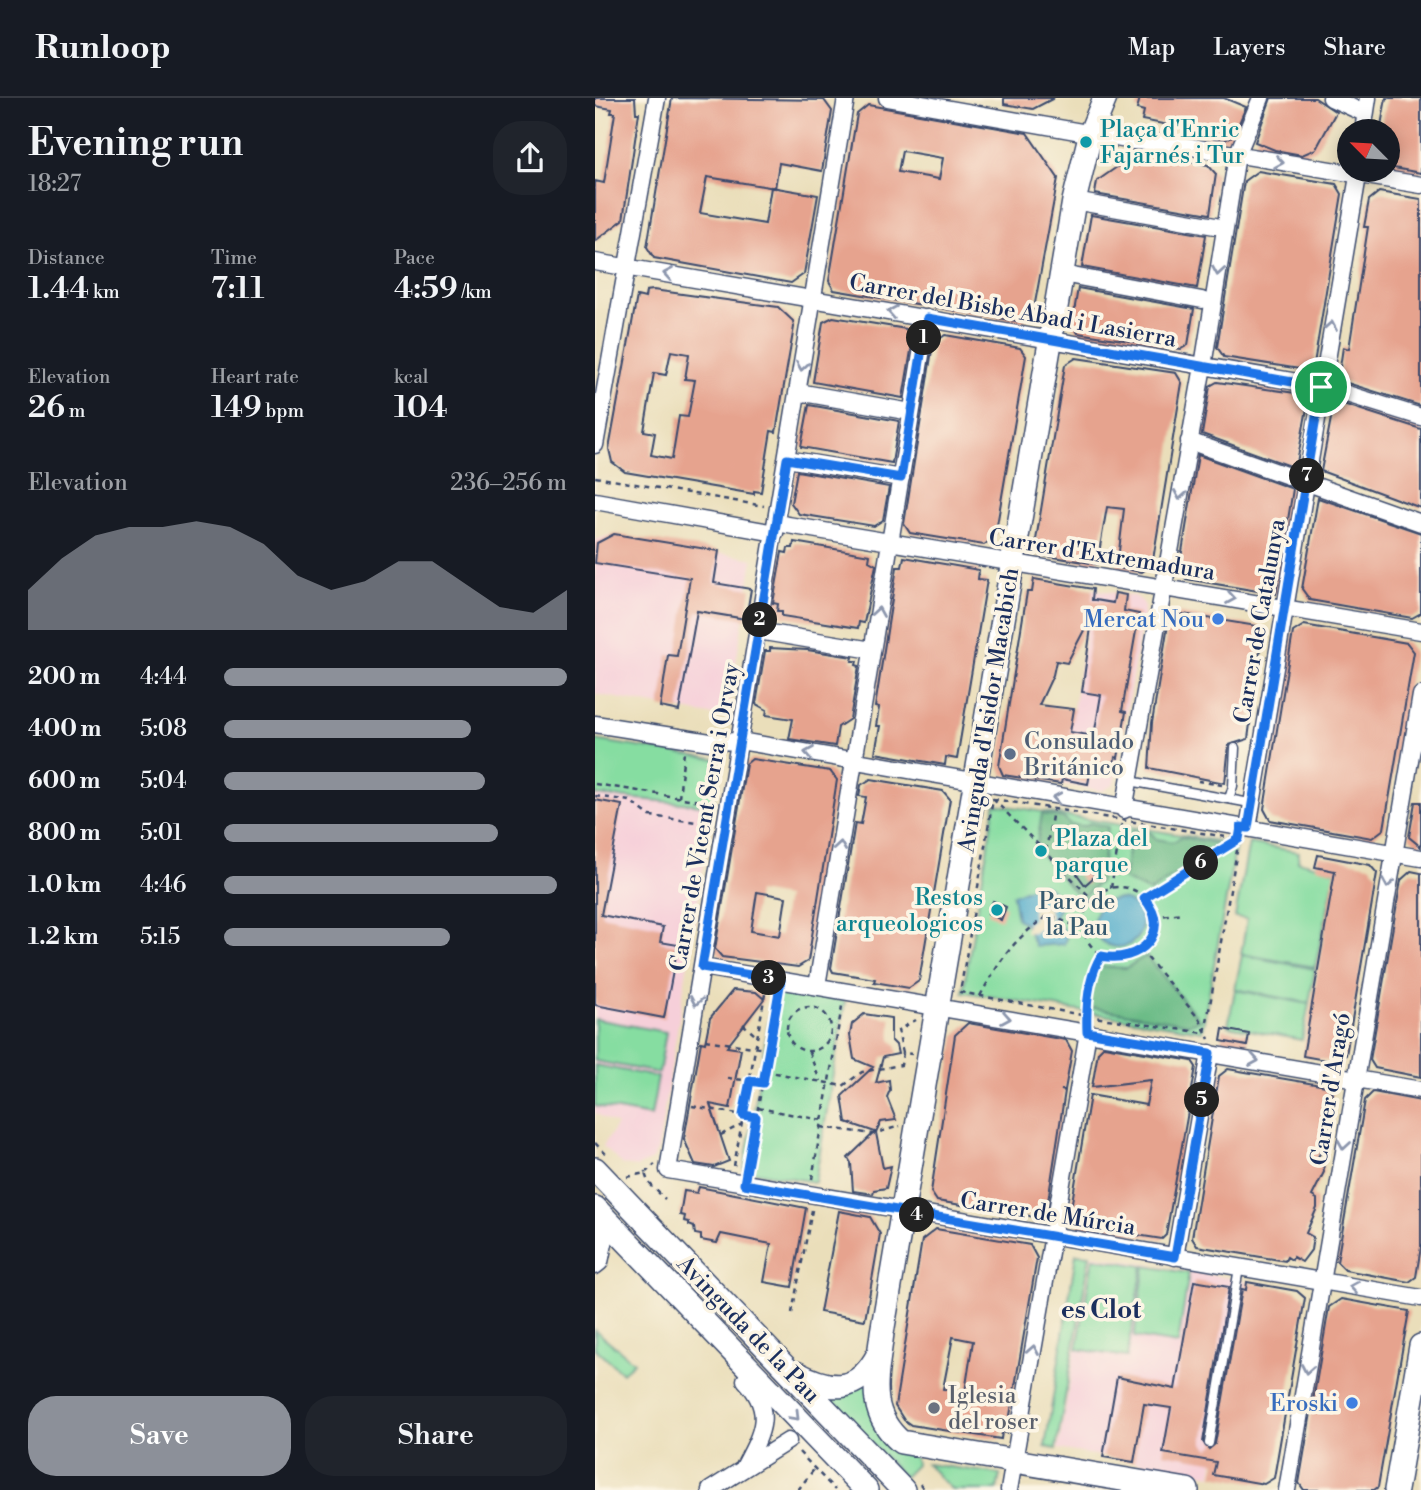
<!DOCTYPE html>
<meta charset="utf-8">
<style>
body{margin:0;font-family:"Libre Bodoni",serif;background:#20242c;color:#f1f3f6;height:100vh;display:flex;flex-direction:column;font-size:26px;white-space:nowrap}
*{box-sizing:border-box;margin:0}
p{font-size:23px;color:#9ea1a6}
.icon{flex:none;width:38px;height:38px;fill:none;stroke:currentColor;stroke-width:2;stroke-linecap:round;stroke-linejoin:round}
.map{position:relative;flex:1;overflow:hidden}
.panel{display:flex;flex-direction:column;background:#171b24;width:595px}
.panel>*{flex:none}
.needle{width:46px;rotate:294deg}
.buttons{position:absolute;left:742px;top:21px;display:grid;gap:14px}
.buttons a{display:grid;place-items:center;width:63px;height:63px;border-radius:50%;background:#171b24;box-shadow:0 4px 18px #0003;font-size:35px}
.pin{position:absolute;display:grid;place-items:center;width:60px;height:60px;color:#fff;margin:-30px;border:4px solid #fff;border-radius:50%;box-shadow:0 2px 7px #0007}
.km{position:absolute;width:35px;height:35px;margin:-18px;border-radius:50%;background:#222;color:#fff;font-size:19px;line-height:35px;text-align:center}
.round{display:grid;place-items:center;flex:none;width:74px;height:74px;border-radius:28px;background:#20242c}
.summary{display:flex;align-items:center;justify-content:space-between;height:119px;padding:0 28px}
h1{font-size:38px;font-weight:600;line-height:52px}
.stats{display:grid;grid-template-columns:repeat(3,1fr);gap:10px;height:119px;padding:7px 28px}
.stats div{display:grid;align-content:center}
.stats b{font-size:30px;font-weight:600}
.stats small{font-size:19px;font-weight:400}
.stats p{font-size:19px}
.chart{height:196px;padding:14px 28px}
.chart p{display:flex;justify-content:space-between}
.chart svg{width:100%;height:126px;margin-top:7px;fill:#8c9099;opacity:.7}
.cta{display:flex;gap:14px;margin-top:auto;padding:14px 28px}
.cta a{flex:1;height:80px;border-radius:28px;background:#8c9099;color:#fff;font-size:28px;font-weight:600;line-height:80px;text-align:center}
.cta a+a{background:#20242c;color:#f1f3f6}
ul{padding:0 28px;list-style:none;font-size:23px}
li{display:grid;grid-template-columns:112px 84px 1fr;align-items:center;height:52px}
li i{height:18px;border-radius:9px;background:#8c9099}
header{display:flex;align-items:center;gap:42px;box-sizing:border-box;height:98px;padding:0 35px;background:#171b24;border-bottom:2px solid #363941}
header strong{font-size:33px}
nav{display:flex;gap:38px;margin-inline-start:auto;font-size:24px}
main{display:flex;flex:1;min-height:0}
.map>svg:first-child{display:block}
.built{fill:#f6cfd9}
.green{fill:#86dda1;stroke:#508680;stroke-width:2}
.forest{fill:#6cbc87;stroke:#447672;stroke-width:2}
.water{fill:#4caacb;stroke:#346c94;stroke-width:2}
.pier{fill:#eadeba}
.building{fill:#e6a38e;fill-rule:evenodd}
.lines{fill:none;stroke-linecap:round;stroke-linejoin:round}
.lane-casing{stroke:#3a496c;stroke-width:11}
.street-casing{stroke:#3a496c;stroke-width:19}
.secondary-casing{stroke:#3a496c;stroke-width:26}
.path{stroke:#3a496c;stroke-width:2.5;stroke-dasharray:5 5;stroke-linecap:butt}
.lane{stroke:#fff;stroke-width:8}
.street{stroke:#fff;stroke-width:16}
.secondary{stroke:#fff;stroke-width:23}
.oneway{stroke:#8d97ae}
.route-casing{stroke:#fff;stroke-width:14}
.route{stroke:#1a73e8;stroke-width:9}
.culture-dot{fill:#0f9aa8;stroke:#fcf5e5;stroke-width:2.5}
.shop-dot{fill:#3f7fe0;stroke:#fcf5e5;stroke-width:2.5}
.service-dot{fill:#5c6f8a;stroke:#fcf5e5;stroke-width:2.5}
.worship-dot{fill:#6b7280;stroke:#fcf5e5;stroke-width:2.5}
.labels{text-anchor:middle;stroke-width:7;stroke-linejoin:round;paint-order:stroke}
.culture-label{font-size:23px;fill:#0d838f;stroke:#fcf5e5;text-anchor:start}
.street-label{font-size:23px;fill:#1b2f5e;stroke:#fcf5e5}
.shop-label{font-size:23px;fill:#366cbe;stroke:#fcf5e5;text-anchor:end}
.service-label{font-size:23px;fill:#4e5e75;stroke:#fcf5e5;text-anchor:start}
.park-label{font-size:23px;fill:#365a6f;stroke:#fcf5e5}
.worship-label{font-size:23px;fill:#5b616d;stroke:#fcf5e5;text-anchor:start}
.quarter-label{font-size:26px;font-weight:bold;fill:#1b2f5e;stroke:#fcf5e5}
</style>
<header>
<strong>Runloop</strong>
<nav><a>Map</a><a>Layers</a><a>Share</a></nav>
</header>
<main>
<section class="panel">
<div class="summary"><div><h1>Evening run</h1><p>18:27</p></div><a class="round"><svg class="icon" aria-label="share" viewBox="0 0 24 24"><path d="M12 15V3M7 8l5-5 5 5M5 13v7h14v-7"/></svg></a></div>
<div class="stats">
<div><p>Distance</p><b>1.44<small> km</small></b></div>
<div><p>Time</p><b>7:11</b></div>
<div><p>Pace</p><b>4:59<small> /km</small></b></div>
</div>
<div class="stats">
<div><p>Elevation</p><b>26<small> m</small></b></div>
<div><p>Heart rate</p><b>149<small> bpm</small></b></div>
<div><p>kcal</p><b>104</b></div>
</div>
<div class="chart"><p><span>Elevation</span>236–256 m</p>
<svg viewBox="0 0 160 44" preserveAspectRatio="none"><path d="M0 44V30L10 19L20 11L30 8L40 8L50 6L60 8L70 14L80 25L90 30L100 27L110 20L120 20L130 28L140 36L150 38L160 30V44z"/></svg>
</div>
<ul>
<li><b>200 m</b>4:44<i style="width:100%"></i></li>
<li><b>400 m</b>5:08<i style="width:72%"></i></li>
<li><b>600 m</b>5:04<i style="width:76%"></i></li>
<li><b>800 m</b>5:01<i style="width:80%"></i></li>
<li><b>1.0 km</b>4:46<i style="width:97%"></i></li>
<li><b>1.2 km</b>5:15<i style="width:66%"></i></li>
</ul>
<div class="cta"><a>Save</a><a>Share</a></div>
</section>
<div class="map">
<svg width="826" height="1392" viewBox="0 0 826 1392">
<rect width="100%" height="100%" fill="#fcf5e5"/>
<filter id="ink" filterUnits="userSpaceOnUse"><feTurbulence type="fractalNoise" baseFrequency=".0143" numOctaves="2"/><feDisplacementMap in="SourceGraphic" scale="14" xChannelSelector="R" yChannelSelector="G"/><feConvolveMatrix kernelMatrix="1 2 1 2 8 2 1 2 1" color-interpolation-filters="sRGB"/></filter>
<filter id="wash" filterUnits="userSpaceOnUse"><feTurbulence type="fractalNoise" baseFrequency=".00686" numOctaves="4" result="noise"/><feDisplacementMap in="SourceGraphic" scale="28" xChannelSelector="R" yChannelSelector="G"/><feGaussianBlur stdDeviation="1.57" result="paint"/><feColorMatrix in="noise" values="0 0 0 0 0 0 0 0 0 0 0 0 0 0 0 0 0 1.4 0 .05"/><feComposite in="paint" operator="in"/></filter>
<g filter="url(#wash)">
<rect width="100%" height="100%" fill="#eadeba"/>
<path class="built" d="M19,436L158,461L132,620L0,596V442Z
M498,491L540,498L548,504L549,510L519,686L508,693L466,686Z
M0,697L118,708L63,1051L57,1062L42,1069L28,1067L8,1048L22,1027L0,1015Z
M497,1157L651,1183L617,1377L463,1351Z"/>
<path class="green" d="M0,642L125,662L118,708L0,697Z
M400,706L641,746L607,933L368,894Z
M654,745L704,754L703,763L741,773L720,869L646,856L652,821L640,819Z
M647,857L720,871L714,905L640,891Z
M179,891L250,903L220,1084L149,1072Z
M640,892L714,906L707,942L633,928Z
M0,921L71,934L64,975L0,963Z
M0,967L63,979L56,1018L0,1008Z
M481,1156L495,1157L461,1351L450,1349Z
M498,1160L548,1168L532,1259L482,1251Z
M550,1168L594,1175L583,1246L539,1239Z
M0,1232L39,1264L27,1275L0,1250Z
M276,1278L278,1312L319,1356L321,1367L309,1379L228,1297Z
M332,1366L405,1376L402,1392H357Z"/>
<path class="forest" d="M447,716L469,720L475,727L490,728L495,725L513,729L505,783L486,801L441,751Z
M537,732L556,735L561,741L578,744L586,739L625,746L555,794L528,781Z
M551,858L605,922L594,926L492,909L499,868L531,870Z"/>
<path class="water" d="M444,786C454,787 464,797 466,807L459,820L472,837L469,846L440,848L430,825L422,821L418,797Z
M499 825a24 24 0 1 1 48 0a24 24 0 1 1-48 0Z"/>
<path class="pier" d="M448,806L453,809L456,819L440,834H430L432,825L438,821L437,811Z"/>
<g id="blocks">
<path class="building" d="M0,0H40L41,15H44L28,122L0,143V83L9,85L20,15H16L17,11L0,8Z
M77,0L229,2L237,13L227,73L184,65L180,90L112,79L105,115L170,126L176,89L223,97L209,176L196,185L59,160L52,149Z
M409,0H459L438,11L409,6Z
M545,0H629L651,9L639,37L630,42L609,39L610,34L547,22L549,13L542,11Z
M676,0H720L741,14L721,51L707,57L680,52L660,44Z
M791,0H826V75L793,69V33H785Z
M273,7L432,35L463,80L438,216L427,224L239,192L234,183L262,16ZM307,53L348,60L344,81L303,74Z
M542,55L613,67L621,76L615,116L500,96L502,83Z
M663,73L741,86L747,96L719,266L711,272L629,259L622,249L649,83Z
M784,94L826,101V308L749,284L744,276L748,249L754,251L773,129H769L774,102Z
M496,117L611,137L602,190L487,169Z
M483,190L599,211L593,247L586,251L483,235L477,226Z
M58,192L183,209L198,223L199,229L181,334L176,333L166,394L159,393V396L30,374L17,364L14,351L42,198L50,200L51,193ZM76,253L94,256L90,281L100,282L93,319L84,318L77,361L56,357L60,335L49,333L59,275L71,277Z
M238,219L311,231L318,241L308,300L218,284L228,224Z
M350,237L425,250L431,258L400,439L389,447L315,435L309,426L338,246Z
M481,260L581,275L587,285L557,468L547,474L522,470L529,411L512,409L502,466L446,457L440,448L470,267Z
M622,284L707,296L713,305L701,370L607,336L615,288Z
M748,306L826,331V410L726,373L737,315Z
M214,307L304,323L297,365L206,349Z
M603,357L698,391L681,496L591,481L584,472Z
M202,373L294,389L288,422L279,428L204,416L196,405Z
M723,400L826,435V515L817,520L715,502L707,491Z
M19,436L124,453L119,485L156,491L151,521L102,513L84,613L65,609L73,557L82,558L95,480L0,465L2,445Z
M199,444L275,457L274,463L281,467L269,525L264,524L263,530L187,518V513H182L183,506L178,505L187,454L192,455L193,450H198Z
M309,459L384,472L383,481L392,482L362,661L351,659L350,667L280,655L285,628H281L284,610L280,609L302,469H307Z
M439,481L498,491L497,502H500L518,505L520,495L531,497L529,513L544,516L527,613L531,614L523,660L520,659L518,674L496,670L493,686L467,681L466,686L408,677L404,668L432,494H437ZM498,515L487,594L506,597L499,638L475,634L479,611L444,607L458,577L461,563L472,565Z
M575,514L668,529L653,641L634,647L630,685L554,670L557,625Z
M709,527L812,545L819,554L789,731L777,740L675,722L669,711L698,534Z
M175,550L212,552L258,559L257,563H262L261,567L264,568L255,621L243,629L240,648L194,641L198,621L171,617L172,612L161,606L170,553H175Z
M157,661L235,673L242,682L213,863L203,869L127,859L120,851L151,666ZM162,794L191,799L185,838L156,833Z
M276,681L348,693L355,701L324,883L314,890L279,884L280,881L238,874L236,870L260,725L266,726L271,699L264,698L266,687Z
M0,702L27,707L6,817L68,829L65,844L83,847L69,920L0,907Z
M820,704H826V749L814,739Z
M723,757L775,767L782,775L751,957L741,964L708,958L740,773L720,769Z
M492,766L500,778L490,787L482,776Z
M816,773L826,775V979L780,970L775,962L806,782Z
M398,803L411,809L406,822L393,815Z
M138,892L161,894L169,901L132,949L146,951L135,1010L115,1006L134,1063L119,1069L100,1066L89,1041L106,944L110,945L115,920Z
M269,916L296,920V942L301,947L303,956L288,959L281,985L294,982L295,992L292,999L301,1022L286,1024L281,1035L288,1070L296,1068L291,1090L279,1092L278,1096L258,1093L256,1065L253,1060L280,1034L251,1024L247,998L278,969L259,961L255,937L257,926Z
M373,925L471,942L477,953L470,992H466L470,993L452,1110L440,1119L342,1103L336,1094L360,937Z
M628,931L654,936L652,948L626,943Z
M509,948L597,963L601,969L571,1137L567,1141L484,1128L475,1116L495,997L551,1007L556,982L497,989L503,954Z
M633,971L731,988L738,995L728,1024L734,1027L735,1035L722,1061L728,1064L729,1074L717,1098L722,1101V1110L711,1135L718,1139L716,1152L707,1164L698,1159L697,1162L692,1159L690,1163L602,1148L597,1140L624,978Z
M778,994L826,1003V1149L821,1179L814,1184L750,1172L742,1164L770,1002Z
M104,1089L211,1110L197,1189L169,1184L176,1146L126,1136L122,1145L106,1142V1137L100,1136L99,1129L94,1127V1124L89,1123L90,1118L85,1117L89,1093L102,1095Z
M244,1113L275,1119L285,1136L270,1222L225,1214Z
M341,1131L435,1147L442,1160L412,1335L407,1334L406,1341L316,1327L309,1322L300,1308L327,1142ZM358,1239L378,1243L370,1294L348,1291Z
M599,1183L634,1189L608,1344L614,1351L620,1346L647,1191L651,1192L652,1184L702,1193L710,1200L679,1380L669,1386L618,1377L621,1364L568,1355L576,1310L549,1306L539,1364L508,1359L522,1279L580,1291Z
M746,1201L814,1213L783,1389L779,1392H709L704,1385L734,1209Z"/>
</g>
</g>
<g filter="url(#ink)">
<use href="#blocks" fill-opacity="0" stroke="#3a496c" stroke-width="2"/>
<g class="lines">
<defs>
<path id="lane" d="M535,683L655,705
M634,701L638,688L640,650
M614,1345L644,1170"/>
<path id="street" d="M251,0L73,1072L826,1200
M292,0L538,43L578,46L826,87
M736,0L769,15
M768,33L773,0
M479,103L620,128
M0,164L726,288L826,319
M467,176L607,202
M203,294L316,314
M594,343L826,425
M0,347L62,0
M192,361L306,380
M0,403L180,435
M181,425L826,533
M163,533L277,552
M0,626L115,644L145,643L826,760
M529,712L608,268L642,57L666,0
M653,730L764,72
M107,869L826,992
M222,888L332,220
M0,1131L10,1141L5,1164L0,1168
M580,1159L615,955
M148,1371C167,1335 180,1314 150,1282
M115,1392L193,1343
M414,1392L493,934
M692,1392L826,597"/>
<path id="secondary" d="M510,0L496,34L479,103L287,1235C282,1278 270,1313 306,1344L592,1392
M0,1071L308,1392
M0,1110L271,1392
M201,1275C237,1294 263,1295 283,1257
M801,1392L826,1248"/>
</defs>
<use href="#lane" class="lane-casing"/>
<use href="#street" class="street-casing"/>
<use href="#secondary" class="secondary-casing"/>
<path class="path" d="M0,379L169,408
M113,659L126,672
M603,683L627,687
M0,686L118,705
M0,698L35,703L55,718L117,726
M84,700L89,654
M398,701L644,741L610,935L492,918L365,894Z
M398,701L497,801
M451,753L458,712
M488 825a36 36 0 1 1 72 0a36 36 0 1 1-72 0Z
M516,790L527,725
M549,800L642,742
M559,819L587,815
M546,852L605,922L614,941
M385,898C405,862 419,840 454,817L488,831
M192 931a22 22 0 1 1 44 0a22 22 0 1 1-44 0Z
M492,920L499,868L505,859
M148,926L161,938
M110,942L172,951
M214,954L225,983
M308,955L303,932L321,922
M170,973L248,988L267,974L306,967L308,955L317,956
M132,980L167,984
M97,1008L160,1019
M163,1010L227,1022
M226,1029L278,1036L305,1028
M126,1037L147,1026
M0,1045L11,1056
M139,1068L170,896
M152,1072L183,896
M50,1075L60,1066
M32,1079L50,1075L53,1084L70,1101
M217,1081L247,908
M197,1215L217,1112
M204,1354L240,1392
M325,1386L330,1392
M203,1392L220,1370"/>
<use href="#lane" class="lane"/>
<use href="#street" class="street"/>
<use href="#secondary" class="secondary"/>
</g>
<defs><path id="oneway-chevron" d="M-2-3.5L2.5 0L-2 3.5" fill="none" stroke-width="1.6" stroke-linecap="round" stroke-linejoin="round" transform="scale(1.75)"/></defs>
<g class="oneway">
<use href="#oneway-chevron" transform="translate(684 64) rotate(9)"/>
<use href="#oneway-chevron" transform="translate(623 173) rotate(99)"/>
<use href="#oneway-chevron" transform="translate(73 176) rotate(-170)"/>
<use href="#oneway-chevron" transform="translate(297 214) rotate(-170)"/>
<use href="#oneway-chevron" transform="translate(736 228) rotate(-80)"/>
<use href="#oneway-chevron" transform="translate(207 268) rotate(99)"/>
<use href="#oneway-chevron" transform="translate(585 397) rotate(100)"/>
<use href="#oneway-chevron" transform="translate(636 500) rotate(10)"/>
<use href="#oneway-chevron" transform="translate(283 514) rotate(-81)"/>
<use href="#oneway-chevron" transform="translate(214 655) rotate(-170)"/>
<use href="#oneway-chevron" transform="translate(462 700) rotate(-170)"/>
<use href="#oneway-chevron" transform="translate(245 748) rotate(-81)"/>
<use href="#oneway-chevron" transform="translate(793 785) rotate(100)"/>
<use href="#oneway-chevron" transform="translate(101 903) rotate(100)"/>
<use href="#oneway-chevron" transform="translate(411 920) rotate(10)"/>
<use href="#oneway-chevron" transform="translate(659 962) rotate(10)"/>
<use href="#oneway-chevron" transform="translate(749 1047) rotate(99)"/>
<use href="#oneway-chevron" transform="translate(759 1189) rotate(-171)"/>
<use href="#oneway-chevron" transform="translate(438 1252) rotate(-80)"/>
<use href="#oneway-chevron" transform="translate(712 1271) rotate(100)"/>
<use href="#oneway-chevron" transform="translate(200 1318) rotate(46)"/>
</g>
</g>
<g class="lines" filter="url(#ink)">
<defs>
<path id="route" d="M332,220L726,289L653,730L646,729L644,741L549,800C579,834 544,866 506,858C493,879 491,909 492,934L615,955L580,1159L149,1086L161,1019L148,1017L155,983L168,985L186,882L107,869L192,361L306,380Z"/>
</defs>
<use href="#route" class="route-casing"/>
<use href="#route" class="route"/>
</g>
<g class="culture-dot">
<circle cx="491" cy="44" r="7"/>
<circle cx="446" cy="753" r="7"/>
<circle cx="402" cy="812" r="7"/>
</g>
<g class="shop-dot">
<circle cx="623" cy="521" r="7"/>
<circle cx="757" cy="1305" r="7"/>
</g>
<circle class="service-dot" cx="415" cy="656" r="7"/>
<circle class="worship-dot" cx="339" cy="1310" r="7"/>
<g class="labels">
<g class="culture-label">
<text x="505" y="39">Plaça d'Enric<tspan x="505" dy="26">Fajarnés i Tur</tspan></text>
<text x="460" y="748">Plaza del<tspan x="460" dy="26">parque</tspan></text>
<text x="388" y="807" text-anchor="end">Restos<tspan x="388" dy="26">arqueologicos</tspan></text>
</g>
<g class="street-label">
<text transform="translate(418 212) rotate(10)" y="8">Carrer del Bisbe Abad i Lasierra</text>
<text transform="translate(507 456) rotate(9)" y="8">Carrer d'Extremadura</text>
<text transform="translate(664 523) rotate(-80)" y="8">Carrer de Catalunya</text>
<text transform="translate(393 612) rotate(-81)" y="8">Avinguda d'Isidor Macabich</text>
<text transform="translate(109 719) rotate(-80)" y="8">Carrer de Vicent Serra i Orvay</text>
<text transform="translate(735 991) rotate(-81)" y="8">Carrer d'Aragó</text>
<text transform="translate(453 1115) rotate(9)" y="8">Carrer de Múrcia</text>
<text transform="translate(154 1231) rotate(46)" y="8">Avinguda de la Pau</text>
</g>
<g class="shop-label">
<text x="609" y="529">Mercat Nou</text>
<text x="743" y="1313">Eroski</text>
</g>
<g class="service-label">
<text x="429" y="651">Consulado<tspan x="429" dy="26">Británico</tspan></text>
</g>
<g class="park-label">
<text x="482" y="811">Parc de<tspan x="482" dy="26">la Pau</tspan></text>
</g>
<g class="worship-label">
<text x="353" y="1305">Iglesia<tspan x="353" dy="26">del roser</tspan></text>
</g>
<g class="quarter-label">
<text x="506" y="1220">es Clot</text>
</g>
</g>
</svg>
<div class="buttons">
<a><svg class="needle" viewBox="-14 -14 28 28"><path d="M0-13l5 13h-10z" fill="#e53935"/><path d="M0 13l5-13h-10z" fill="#9ea1a6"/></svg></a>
</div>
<div class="pin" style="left:726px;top:289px;background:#1e9e55"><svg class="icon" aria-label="arrive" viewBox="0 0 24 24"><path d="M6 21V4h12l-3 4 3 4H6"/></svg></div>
<b class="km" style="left:329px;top:240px">1</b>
<b class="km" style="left:165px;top:522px">2</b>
<b class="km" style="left:174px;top:880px">3</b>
<b class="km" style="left:322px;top:1117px">4</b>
<b class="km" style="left:607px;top:1002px">5</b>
<b class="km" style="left:606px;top:765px">6</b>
<b class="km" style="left:712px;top:378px">7</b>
</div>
</main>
